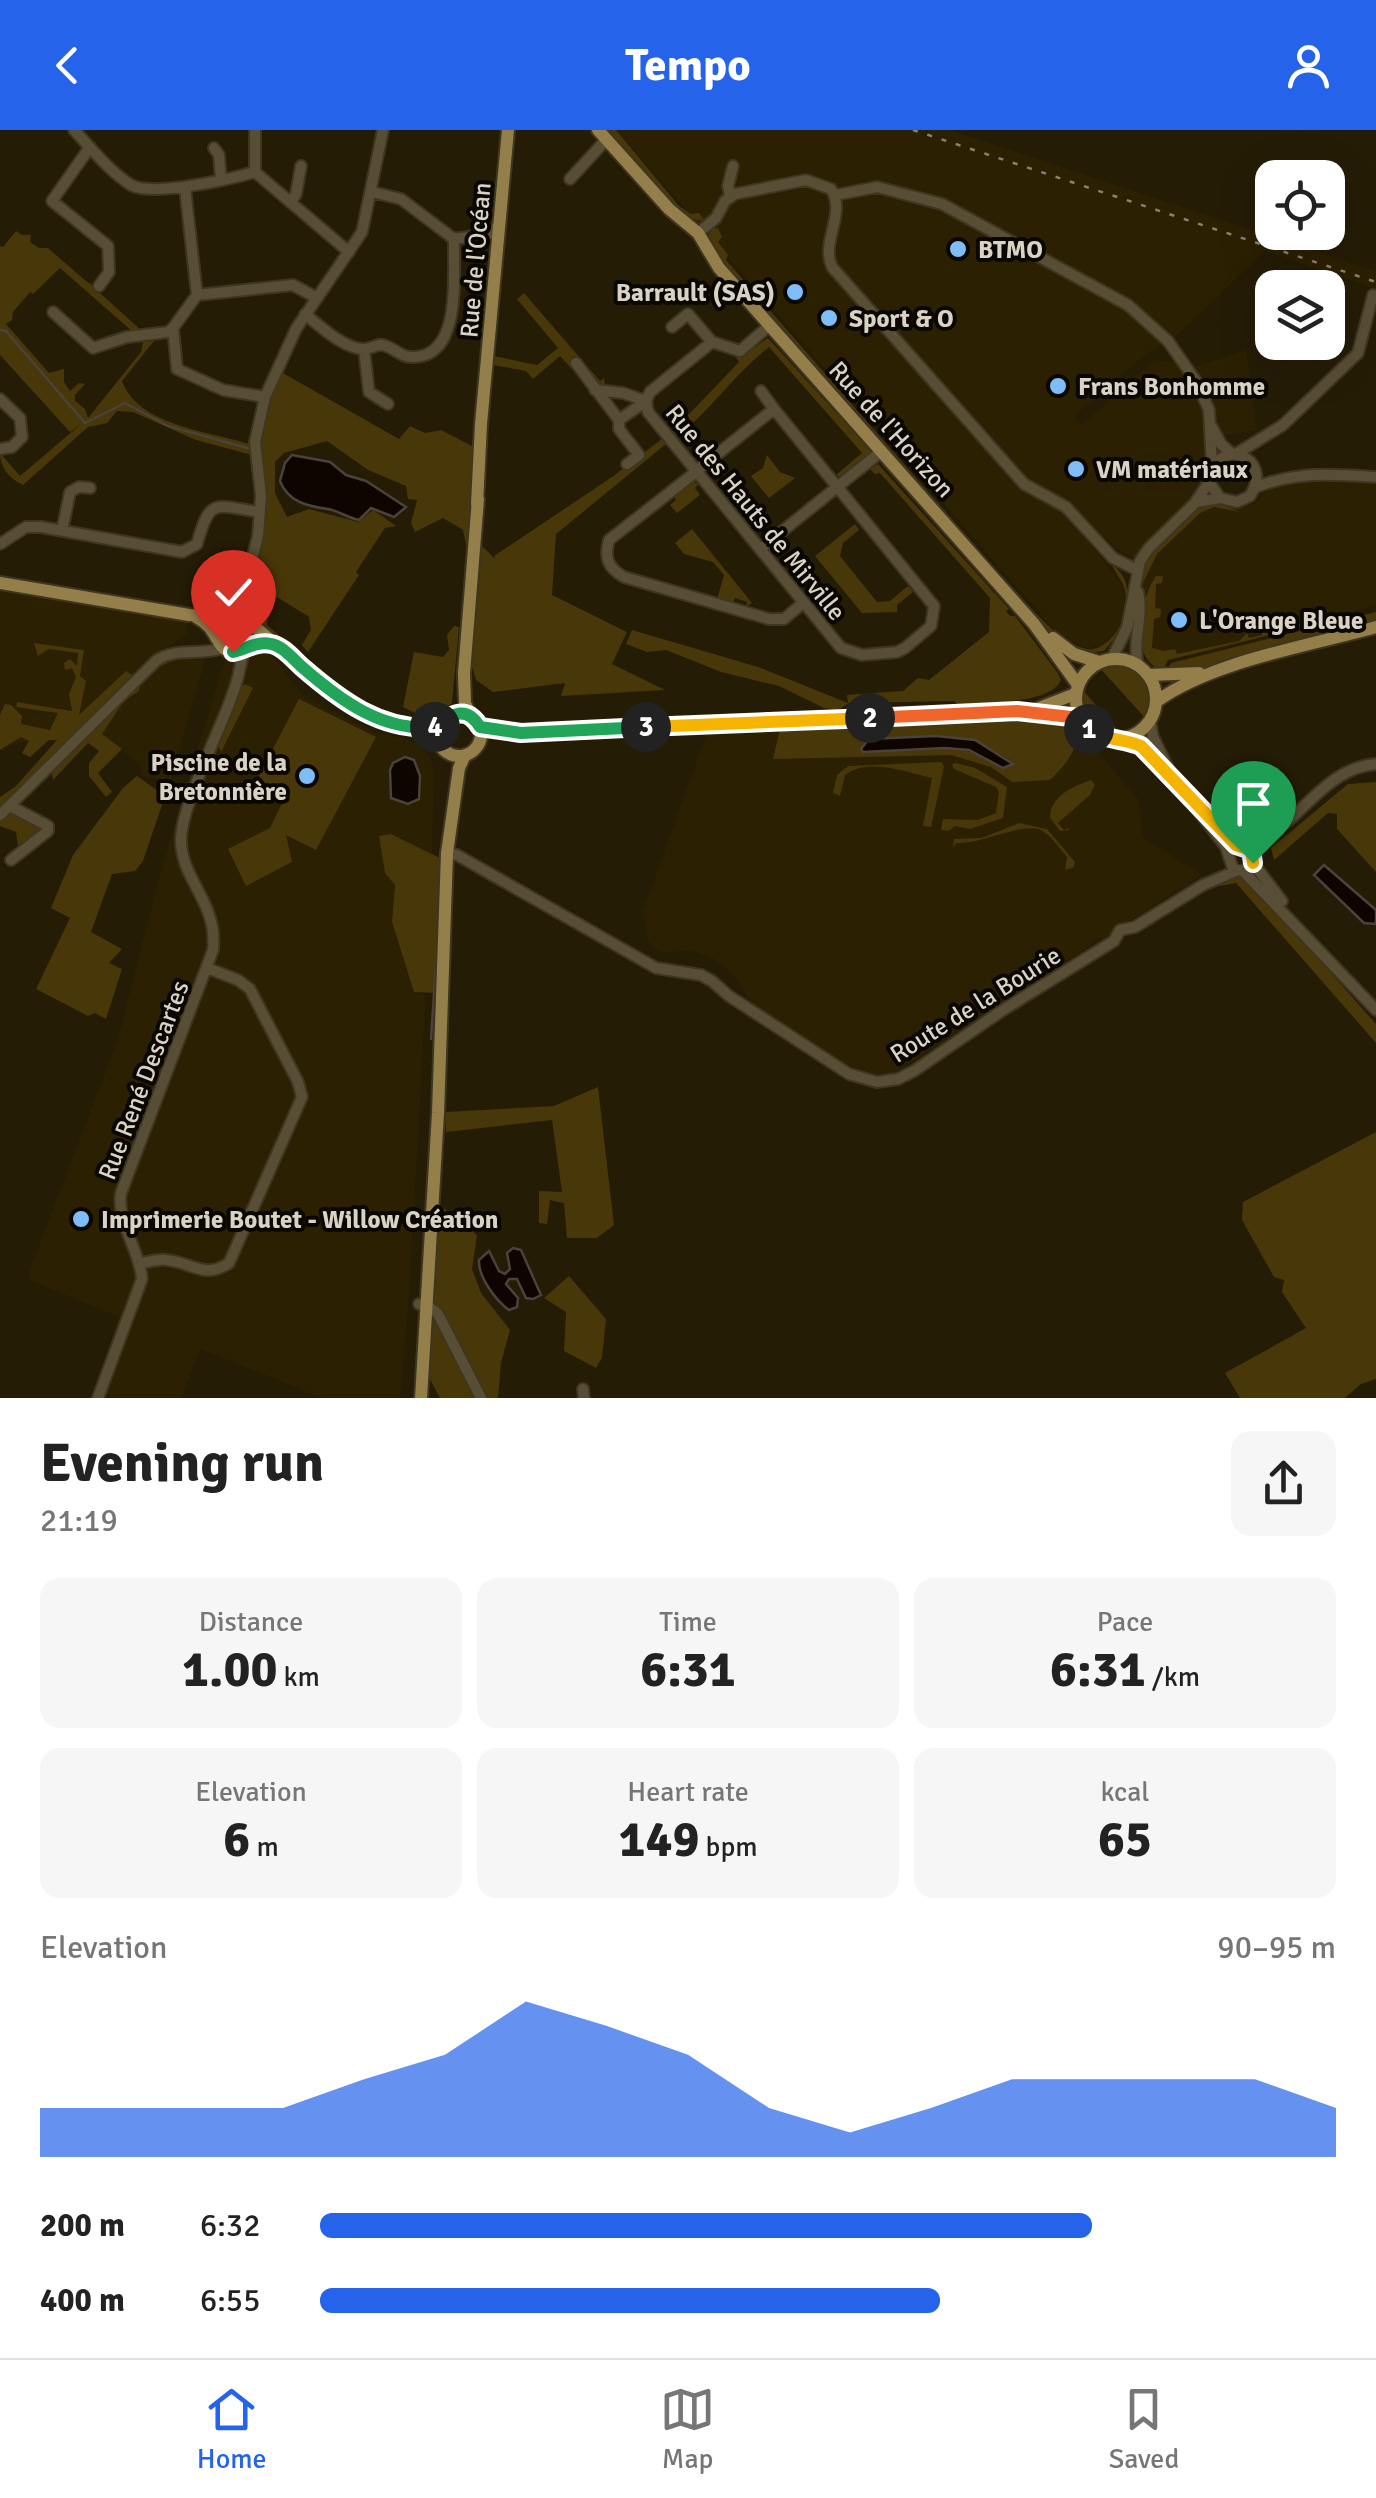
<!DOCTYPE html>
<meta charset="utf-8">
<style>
body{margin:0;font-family:Signika,sans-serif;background:#f6f6f6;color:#222;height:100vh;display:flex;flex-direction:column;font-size:38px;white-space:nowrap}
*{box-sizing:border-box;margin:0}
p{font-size:32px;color:#767676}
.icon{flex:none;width:55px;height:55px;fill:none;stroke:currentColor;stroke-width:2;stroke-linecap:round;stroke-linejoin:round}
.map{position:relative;height:1268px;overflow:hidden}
.details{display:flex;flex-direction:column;background:#fff;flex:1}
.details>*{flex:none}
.tools{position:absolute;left:1255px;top:30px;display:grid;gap:20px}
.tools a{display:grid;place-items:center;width:90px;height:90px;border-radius:20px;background:#fff;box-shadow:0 10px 40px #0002;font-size:50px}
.pin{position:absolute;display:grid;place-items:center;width:85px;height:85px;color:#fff;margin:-102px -42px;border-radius:50% 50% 50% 0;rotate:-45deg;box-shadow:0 0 10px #0007}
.pin .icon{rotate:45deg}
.km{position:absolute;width:50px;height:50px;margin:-25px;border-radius:50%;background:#222;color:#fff;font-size:28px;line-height:50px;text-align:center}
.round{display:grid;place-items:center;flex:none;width:105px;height:105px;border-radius:20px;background:#f6f6f6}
.overview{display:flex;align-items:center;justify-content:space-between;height:170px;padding:0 40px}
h1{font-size:55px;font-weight:700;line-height:75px}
.figures{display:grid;grid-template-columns:repeat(3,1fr);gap:15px;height:170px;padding:10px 40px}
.figures div{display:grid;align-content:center;border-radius:20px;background:#f6f6f6;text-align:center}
.figures b{font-size:50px;font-weight:700}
.figures small{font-size:28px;font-weight:400}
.figures p{font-size:28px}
.chart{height:280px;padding:20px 40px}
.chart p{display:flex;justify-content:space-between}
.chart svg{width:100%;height:180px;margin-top:10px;fill:#2563eb;opacity:.7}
ul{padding:0 40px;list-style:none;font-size:32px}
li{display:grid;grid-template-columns:160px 120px 1fr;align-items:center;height:75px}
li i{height:25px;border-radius:12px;background:#2563eb}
header{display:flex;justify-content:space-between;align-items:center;height:130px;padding:0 40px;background:#2563eb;color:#fff;font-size:45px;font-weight:700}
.dock{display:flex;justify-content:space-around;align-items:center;height:140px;border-top:2px solid #e0e0e0;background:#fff;font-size:28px;color:#767676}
.dock a{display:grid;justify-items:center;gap:5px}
.dock .selected{color:#2563eb}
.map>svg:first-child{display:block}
.built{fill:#2c2002}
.green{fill:#483709;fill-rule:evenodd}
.water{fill:#0e0400;stroke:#4b423b;stroke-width:2.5}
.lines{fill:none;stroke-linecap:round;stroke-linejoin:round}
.stream{stroke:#4b423b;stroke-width:2.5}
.minor-casing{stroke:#3e3621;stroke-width:14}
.major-casing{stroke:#3e3621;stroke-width:16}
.minor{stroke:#584e35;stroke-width:10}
.major{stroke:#947e4a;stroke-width:12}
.rail{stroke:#898271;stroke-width:2.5;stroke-dasharray:5 10;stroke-linecap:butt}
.split-1-casing{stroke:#fff;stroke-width:20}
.split-2-casing{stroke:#fff;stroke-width:20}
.split-3-casing{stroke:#fff;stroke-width:20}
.split-4-casing{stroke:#fff;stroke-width:20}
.split-5-casing{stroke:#fff;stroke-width:20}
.split-1{stroke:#f5b400;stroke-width:12}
.split-2{stroke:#f0652b;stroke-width:12}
.split-3{stroke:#f5b400;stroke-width:12}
.split-4{stroke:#22a559;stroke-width:12}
.split-5{stroke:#22a559;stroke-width:12}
.poi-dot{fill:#7fbdf9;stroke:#0a0702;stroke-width:4}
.labels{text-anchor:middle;stroke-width:8;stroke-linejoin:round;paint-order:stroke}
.poi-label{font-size:25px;font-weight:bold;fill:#d9d3c6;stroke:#0a0702;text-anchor:start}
.street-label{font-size:25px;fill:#d9d3c6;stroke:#0a0702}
</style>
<header><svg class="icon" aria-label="back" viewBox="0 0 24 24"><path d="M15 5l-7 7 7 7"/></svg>Tempo<svg class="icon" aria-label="person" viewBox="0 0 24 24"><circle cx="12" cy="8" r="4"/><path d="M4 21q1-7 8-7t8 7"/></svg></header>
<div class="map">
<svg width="1376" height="1268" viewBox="0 0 1376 1268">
<rect width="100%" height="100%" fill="#251c06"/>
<path class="built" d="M616,0H950L1376,141V159L1265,121L1175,207L1147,223L1074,286L1082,295L1155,230L1174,232L1181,242L1246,220L1257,300L1208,307L1209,324L1203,355L1213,370L1234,377L1254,374L1266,361L1283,354L1324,350L1376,353V475L1217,520L1168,530L1151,518L1145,473L1130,427L1117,419L1079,382L1071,389L1124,457L1125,480L1119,499L1106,512L1089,519L1057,503Z
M0,457L186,491L187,503L139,539L86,600L0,617Z
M255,523L267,524L276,531L302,565L375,603L404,608L420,616L429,625L434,640L432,724L391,704L395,755L392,792L414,862L426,865L408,1181L400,1268H323L200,1219L181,1268H116L94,1260L119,1187L29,1150L30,1139L117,912L163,733L225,529Z
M181,527L205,531L170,653L142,645L140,635L102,604L124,571L139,561L141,551L146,547L168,529Z
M924,590L1098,622L1138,669L1143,707L1202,745L1129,791L1127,797L1097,811L894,943L868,944L837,929L752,874L736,848L716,830L692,821L664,822L654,819L648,811L643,781L706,605Z"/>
<path class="green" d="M602,0H616L679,76L691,84L699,83L705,91C673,93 623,24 602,0Z
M718,98L722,107L718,112L728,125L726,130L998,442H993L718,129C713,119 705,110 711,99Z
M16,101L22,105H31L30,112L39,118H48L87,152L101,160L100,163L143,202H133L60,138L33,164L30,162L13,182L12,190L6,194L49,243L64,239V252L70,261L79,253L85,254L75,265V271L85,279L88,288L141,222L143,212L154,211L122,251C139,297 211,301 252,315V325L196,310L133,282L117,281L107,293L88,297L23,355C10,349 0,338 0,323L20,346L80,295L70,302L0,225V116L3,117Z
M524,163L600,251L604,248L605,255L591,249L578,230L570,237L560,226L533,249L526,241L493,235L494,226L537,235L558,218L517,169Z
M768,208L872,322L841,347L836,345L862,323L769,217C734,245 710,281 675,309L671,303L739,232L734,225H744Z
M281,242L399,309L410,296L425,303L441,300L474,317L467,420L463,400L443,388L415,402L411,393L417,370L408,369L406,356L368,340L327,311L284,323L275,332V363L287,387L309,379L358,392L373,380L396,396L385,398L356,442L359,445L308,522L302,515L311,500L309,487L277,467L269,478L267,495L303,526L309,535L252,484L244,471L256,437L263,382L259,312L267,275Z
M662,309L666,314L556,404L552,465L627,502L612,534L665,560L561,566L565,553L493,562L476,550L472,536L482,416L495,429L494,426L612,347Z
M767,325L780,342L795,348L769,368L751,346L763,338Z
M878,334L1009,479L1006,481L1010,486H1015L1057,542L1061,550C1051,575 983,572 957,574L954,571L849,573L838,580L824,578L779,556L721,542L666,520L647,522L626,514L632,500L758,537L848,573L847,565L903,561L918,548L929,550L989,502L990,468L880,343L875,344L870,339Z
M689,351L699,354L695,358L700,365L677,383L670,375L676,370L673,365Z
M1213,370L1240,382L1214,377L1200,383L1157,424L1141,457C1142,446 1142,433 1148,424C1161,406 1193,377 1213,370Z
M855,394L859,400L843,413L840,426L877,472L890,471L908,456L913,462L897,475V482L862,483L815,426Z
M692,399L752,473L746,477L747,472L735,468L732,474L717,469L724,445L713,432L684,424L675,413Z
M1112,434C1137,454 1127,481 1119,508H1115L1104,521C1097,522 1085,524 1080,522C1058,516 1011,469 1004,448C1024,469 1057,514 1087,519C1097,521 1108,512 1114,505C1124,494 1128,475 1125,461C1124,451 1114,443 1112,434Z
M1156,446H1163L1162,453L1156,454L1155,478L1161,479L1160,487L1154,489L1152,518L1164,521L1175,519L1177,524L1239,511L1247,503L1249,508L1262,505V499L1269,497L1271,502L1297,495L1296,488L1309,489L1311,495L1168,530L1163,540C1127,531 1141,467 1156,446Z
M1376,482V492L1194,540H1168L1171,533Z
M454,496L459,497L452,573L429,592L419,593L417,584L403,577L414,522L443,527L449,520L447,505Z
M34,513L84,520L80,546L86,551L79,585L126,541L141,551L139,561L124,571L102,604L122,619L98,643L112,662L106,667L89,646V633L99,621L88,613L53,650L50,631L7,675L14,683L43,700L18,716L16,702L0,696V667L16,656L57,610H49L30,627L22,623L29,611L21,607L0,620V585L5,574L11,575L22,586L21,594L50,600L58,583L16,577L17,572L72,581L69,564L76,547L72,538L65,540L64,533L70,529L77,536L78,523L49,519L38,526Z
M1110,534C1142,534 1160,560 1146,589L1099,537Z
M245,554L253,558L221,622L218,615L240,557Z
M1081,558L1122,605C1093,606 1076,587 1081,558Z
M299,569L376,607L316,720L286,705L292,732L246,756L228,719L270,698L283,671L254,655Z
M1008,587H1062L1064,592L1074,595C1082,618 1065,635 1050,650L1012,652L991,637L951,625L773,629L780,599ZM929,607L975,610L1010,630L998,636C961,607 908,620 863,622L869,609Z
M942,632L944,637L931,697L923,696L932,648C906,642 868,627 845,645L840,666L833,663L837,645L848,636Z
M956,633L975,638L1007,657L1003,688L970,699L955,696L948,701L941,700L943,689L978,690L996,683L999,662L996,657L954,639L952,634Z
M137,646L165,666L143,731L135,741L112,744L91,802L122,819L109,833L122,839L106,889L95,883L88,886L36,859L70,788L51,778L73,725L123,658Z
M1091,650L1095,655L1090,665L1058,693L1064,700L1068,698L1069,700L1060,701L1050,688C1050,666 1072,657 1091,650Z
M1376,652V742L1337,699V684L1328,683L1274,730L1271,718L1348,654Z
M1019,693L1047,699L1075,732L1074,737L1065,740L1067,727C1060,719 1053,708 1044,702C1027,689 983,715 956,713L953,718L954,709L982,708Z
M391,704L444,730L436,863L414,862L392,792L395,755L385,743L379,706Z
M1236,744L1249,750L1376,894V913L1236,753L1219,756Z
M598,957L614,1095L597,1108H567L564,1073L550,1070L547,1094L539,1093V1061L562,1062L552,990L446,1002L445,982L554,976Z
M1376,1002V1249L1361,1254L1345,1268H1240L1225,1243L1306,1198L1282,1162L1284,1150L1274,1147L1242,1090L1243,1072Z
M435,1071L477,1105L472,1139L481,1163L510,1200L501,1233L498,1268H440L425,1240Z
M569,1146L606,1189L602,1228L596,1238L564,1221L566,1182L544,1168Z"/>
<path class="water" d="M292,325L330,332L346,345L366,351L406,377L394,387L371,378L359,390C348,388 339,381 328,379C307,376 288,372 280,351L285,333Z
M936,606L975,610L1013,634L1003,638L969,620L945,618L863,622L861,619L869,609Z
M405,627L414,630L420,646L419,669L408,674L391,668L390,640L393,633Z
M1324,735L1376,780V794L1364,793L1314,745Z
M513,1118L521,1120L541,1165L533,1169L526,1168L517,1149H509L506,1154L518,1168L517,1177L509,1180C495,1170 478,1146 479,1130L489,1121L499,1141L505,1144L510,1139L507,1123Z"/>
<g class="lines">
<path class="stream" d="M0,200L6,201L85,293L125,273L168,296L251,319
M450,823L451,805
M431,909L438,806"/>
<defs>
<path id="minor" d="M74,0C91,18 110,42 131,55C153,67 230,49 255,42
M255,0V42
M90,17L52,71L108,116L109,142L99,156
M214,18L219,25L221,50
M255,42L349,122
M570,49L606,10
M836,65L877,57L942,74L1128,175L1168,211L1196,251L1209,280L1212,337
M730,66L728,56L733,36
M291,72L296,64L301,36
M698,103L716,88L725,71L735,64L806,50L831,59C847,84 820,111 832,137L1024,354L1066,377L1113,428L1137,440
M454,109L489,104L500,94
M197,165L293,155L315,167
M53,182L93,218L127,207L168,202L173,198L197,165L185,58
M305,184C320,196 344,219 364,219C373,219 378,212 386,216C397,220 402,228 414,227C463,226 453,142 454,109L401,69L372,62
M770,195L740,221L712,212L650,262L646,271L648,282L841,518L862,525L897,522L905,518L931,496L934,476L774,279L701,337L692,345L609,410C604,428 608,438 624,447L769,489H784L803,473
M672,197L688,184L712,212
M173,198L177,239L223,260L265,267
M364,219L369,262L388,274
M576,233L619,290L646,271L623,263L595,260
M761,261L774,279
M0,269L20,288L22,307L12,317L0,319
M619,290V299L639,325L627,334
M1212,297L1221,314L1232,324
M1236,324L1283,295L1358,223L1373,165
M1256,357C1299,341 1331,344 1376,347
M1196,372L1220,368L1237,372L1250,366C1276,326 1214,304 1209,352L1220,368
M62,401L70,362L79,357L90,358
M0,414L26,397H41L182,422L197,414C210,366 215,376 260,382
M760,419L882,321
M1138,462C1144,486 1132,510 1138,535
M229,485L244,460L258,406L261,366L255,312L265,267L296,199L362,102L383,0
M1112,528L1127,498L1140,431L1149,418L1195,373L1209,352
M1150,591L1153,607L1168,638
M1125,609L1141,617L1173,648L1226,717L1233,739L1243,741L1253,733V723L1248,717L1236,715L1228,724
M10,676L48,696V701L11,730
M0,685L157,530C178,517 200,526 223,518
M1213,692L1236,715
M1248,717C1261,708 1276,700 1289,690C1316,666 1338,637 1376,634
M447,723L457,725L656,838L701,845L712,851L729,866L849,944L877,952L898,949L914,941L1003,880L1114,811L1120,800L1135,797L1203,755L1236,741
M1253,733L1282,771
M1243,741L1376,880
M141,1133C149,1132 158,1129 166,1130C192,1132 204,1150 229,1133L302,967L298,952L250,859L238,850L207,838
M419,1174L427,1175L438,1184L481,1268
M583,1259L584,1268
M98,1268L142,1149C140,1120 116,1092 121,1063L213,820C218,772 181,750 181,710C181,676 221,599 233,563C239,549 240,533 245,518"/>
<path id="major" d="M598,0L669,79L698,103L719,138L1034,494L1078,555
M477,374L481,294L508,0
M0,453L189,485L242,486L328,559L356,578L438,609
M196,487C217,497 216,517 229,521C244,525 258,510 277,515
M1053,508L1074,524L1099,532
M1076 569a40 40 0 1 1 80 0a40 40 0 1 1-80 0Z
M1149,545L1199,543
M1157,571C1213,531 1309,516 1376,497
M1039,578L1075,564
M437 604a22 22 0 1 1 44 0a22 22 0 1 1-44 0Z
M470,585L465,573L464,543L478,369
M480,597L521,603L1017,581L1080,588
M421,1268L438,983L447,723L459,638L465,625"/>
</defs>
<use href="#minor" class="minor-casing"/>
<use href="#major" class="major-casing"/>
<use href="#minor" class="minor"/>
<use href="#major" class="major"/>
<path class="rail" d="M913,0L1376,152"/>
</g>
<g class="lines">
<defs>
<path id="split-1" d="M1089,599C1105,611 1123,608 1141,616L1236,715L1251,720L1253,733"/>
<path id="split-2" d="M870,588L1017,581L1080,588L1089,599"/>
<path id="split-3" d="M646,597L870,588"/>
<path id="split-4" d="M435,597C451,586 465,573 480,597L521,603L646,597"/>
<path id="split-5" d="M233,522C246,519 257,511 271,514C283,516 293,529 302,537C340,570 382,602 435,597"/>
</defs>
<use href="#split-1" class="split-1-casing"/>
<use href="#split-2" class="split-2-casing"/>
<use href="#split-3" class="split-3-casing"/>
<use href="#split-4" class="split-4-casing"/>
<use href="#split-5" class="split-5-casing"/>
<use href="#split-1" class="split-1"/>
<use href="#split-2" class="split-2"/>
<use href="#split-3" class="split-3"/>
<use href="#split-4" class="split-4"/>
<use href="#split-5" class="split-5"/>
</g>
<g class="poi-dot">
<circle cx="958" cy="119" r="10"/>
<circle cx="795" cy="162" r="10"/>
<circle cx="829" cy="188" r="10"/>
<circle cx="1058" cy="256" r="10"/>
<circle cx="1076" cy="339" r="10"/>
<circle cx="1179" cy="490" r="10"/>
<circle cx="307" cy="646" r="10"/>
<circle cx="81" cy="1089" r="10"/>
</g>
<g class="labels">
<g class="poi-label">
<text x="978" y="128">BTMO</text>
<text x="775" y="171" text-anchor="end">Barrault (SAS)</text>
<text x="849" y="197">Sport &amp; O</text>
<text x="1078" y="265">Frans Bonhomme</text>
<text x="1096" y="348">VM matériaux</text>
<text x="1199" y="499">L'Orange Bleue</text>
<text x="287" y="641" text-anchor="end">Piscine de la<tspan x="287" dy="29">Bretonnière</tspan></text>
<text x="101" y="1098">Imprimerie Boutet - Willow Création</text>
</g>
<g class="street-label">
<text transform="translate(475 130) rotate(-85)" y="9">Rue de l'Océan</text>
<text transform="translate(892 299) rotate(48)" y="9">Rue de l'Horizon</text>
<text transform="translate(756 382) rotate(51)" y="9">Rue des Hauts de Mirville</text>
<text transform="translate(975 874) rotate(-32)" y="9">Route de la Bourie</text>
<text transform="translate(143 950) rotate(-69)" y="9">Rue René Descartes</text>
</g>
</g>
</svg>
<div class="tools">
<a><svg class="icon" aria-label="locate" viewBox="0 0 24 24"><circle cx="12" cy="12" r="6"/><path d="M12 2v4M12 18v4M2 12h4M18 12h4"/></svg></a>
<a><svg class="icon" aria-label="layers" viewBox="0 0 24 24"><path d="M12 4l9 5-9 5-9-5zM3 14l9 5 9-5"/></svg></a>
</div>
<div class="pin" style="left:1253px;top:733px;background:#1e9e55"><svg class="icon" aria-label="arrive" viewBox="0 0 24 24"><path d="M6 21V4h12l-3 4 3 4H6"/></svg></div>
<div class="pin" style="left:233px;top:522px;background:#d93025"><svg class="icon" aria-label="check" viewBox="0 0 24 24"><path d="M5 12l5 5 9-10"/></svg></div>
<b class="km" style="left:1089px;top:599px">1</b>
<b class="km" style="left:870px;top:588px">2</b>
<b class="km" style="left:646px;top:597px">3</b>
<b class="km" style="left:435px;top:597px">4</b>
</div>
<section class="details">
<div class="overview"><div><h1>Evening run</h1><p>21:19</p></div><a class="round"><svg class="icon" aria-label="share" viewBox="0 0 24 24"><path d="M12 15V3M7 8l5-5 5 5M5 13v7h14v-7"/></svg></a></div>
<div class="figures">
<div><p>Distance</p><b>1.00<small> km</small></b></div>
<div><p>Time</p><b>6:31</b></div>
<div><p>Pace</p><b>6:31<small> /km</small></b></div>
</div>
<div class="figures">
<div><p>Elevation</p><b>6<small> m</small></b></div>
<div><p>Heart rate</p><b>149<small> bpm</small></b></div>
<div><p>kcal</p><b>65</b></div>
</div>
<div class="chart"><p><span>Elevation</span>90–95 m</p>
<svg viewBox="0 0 160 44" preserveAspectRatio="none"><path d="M0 44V32L10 32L20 32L30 32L40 25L50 19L60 6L70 12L80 19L90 32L100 38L110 32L120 25L130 25L140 25L150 25L160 32V44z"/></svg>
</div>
<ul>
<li><b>200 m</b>6:32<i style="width:76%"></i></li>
<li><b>400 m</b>6:55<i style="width:61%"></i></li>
</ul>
</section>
<nav class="dock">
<a class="selected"><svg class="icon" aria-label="home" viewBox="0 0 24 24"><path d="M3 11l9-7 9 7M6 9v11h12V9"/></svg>Home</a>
<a><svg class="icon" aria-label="map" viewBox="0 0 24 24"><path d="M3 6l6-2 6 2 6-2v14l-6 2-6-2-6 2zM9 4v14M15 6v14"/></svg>Map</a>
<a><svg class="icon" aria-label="saved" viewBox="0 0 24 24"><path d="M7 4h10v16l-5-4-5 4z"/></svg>Saved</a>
</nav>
